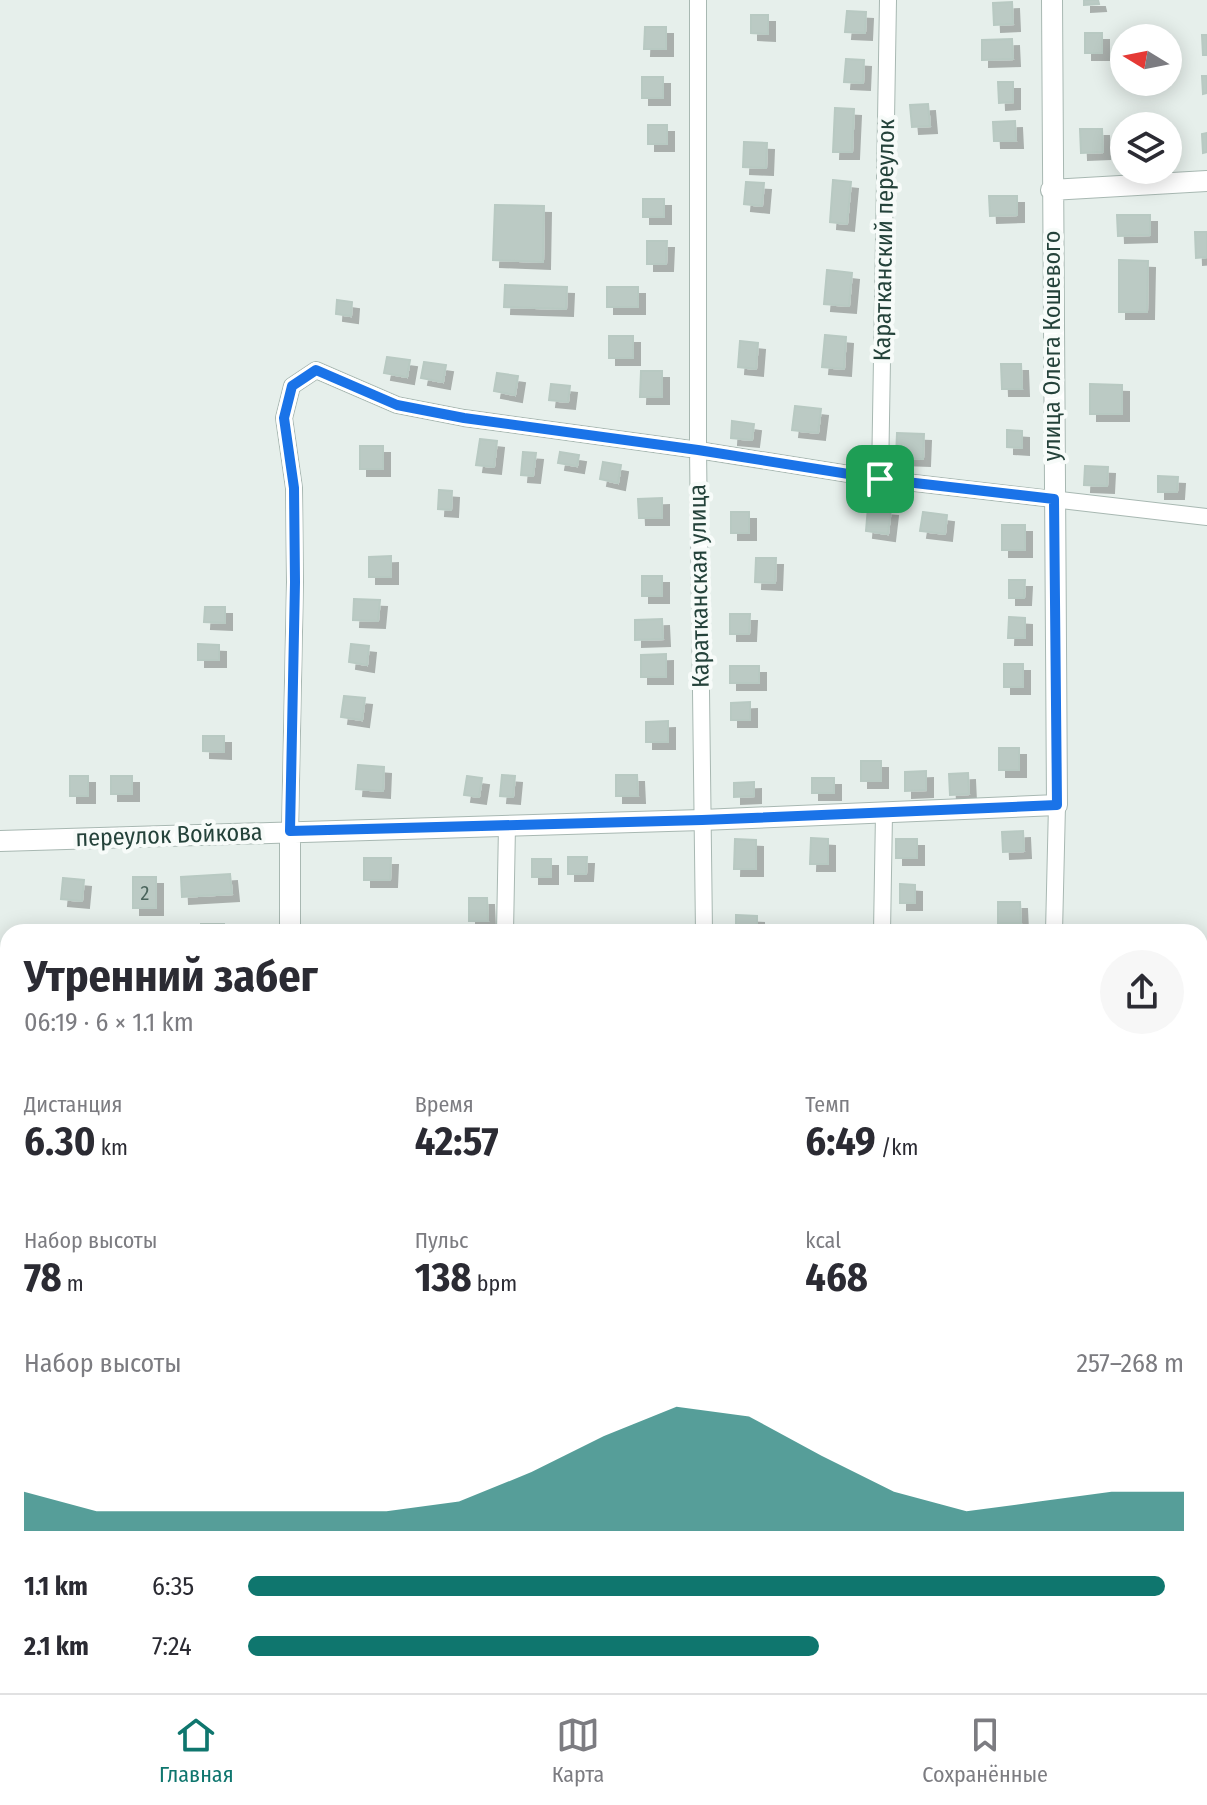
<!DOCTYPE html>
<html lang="ru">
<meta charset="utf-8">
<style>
body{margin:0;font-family:"Fira Sans Condensed",sans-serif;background:#f7f7f7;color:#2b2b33;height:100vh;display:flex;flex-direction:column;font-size:30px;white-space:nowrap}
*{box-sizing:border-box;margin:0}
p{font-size:26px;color:#7c7c81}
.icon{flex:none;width:44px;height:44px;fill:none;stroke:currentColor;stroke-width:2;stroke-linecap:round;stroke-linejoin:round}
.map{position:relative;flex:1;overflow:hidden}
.panel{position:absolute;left:0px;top:924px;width:1208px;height:770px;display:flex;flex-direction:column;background:#fff;border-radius:24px 24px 0 0;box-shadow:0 4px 20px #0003}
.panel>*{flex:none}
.needle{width:52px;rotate:280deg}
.fabs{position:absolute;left:1110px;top:24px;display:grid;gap:16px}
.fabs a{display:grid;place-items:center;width:72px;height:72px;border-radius:50%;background:#fff;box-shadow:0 4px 20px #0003;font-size:40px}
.pin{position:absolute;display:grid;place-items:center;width:68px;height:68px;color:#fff;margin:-34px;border-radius:16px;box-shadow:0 4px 12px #0006}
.round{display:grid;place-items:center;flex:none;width:84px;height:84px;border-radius:42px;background:#f7f7f7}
.headline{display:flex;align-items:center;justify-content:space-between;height:136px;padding:0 24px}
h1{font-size:44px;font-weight:700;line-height:60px}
.figures{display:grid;grid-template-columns:repeat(3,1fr);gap:12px;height:136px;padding:8px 24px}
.figures div{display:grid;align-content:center}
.figures b{font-size:40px;font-weight:700}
.figures small{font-size:22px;font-weight:400}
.figures p{font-size:22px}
.chart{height:224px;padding:16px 24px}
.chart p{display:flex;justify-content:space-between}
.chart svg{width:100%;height:144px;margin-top:8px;fill:#0f766e;opacity:.7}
ul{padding:0 24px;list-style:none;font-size:26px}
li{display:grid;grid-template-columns:128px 96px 1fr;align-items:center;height:60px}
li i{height:20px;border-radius:10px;background:#0f766e}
.dock{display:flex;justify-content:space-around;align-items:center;height:112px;border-top:2px solid #e1e1e2;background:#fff;font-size:22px;color:#7c7c81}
.dock a{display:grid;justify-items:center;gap:4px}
.dock .active{color:#0f766e}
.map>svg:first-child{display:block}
.green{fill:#bfe0c8}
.building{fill:#bbcac4;stroke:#b8c9c2;stroke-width:2;filter:url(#shadow)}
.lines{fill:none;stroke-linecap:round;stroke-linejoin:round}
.minor-casing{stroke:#a8b8b2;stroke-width:18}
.tertiary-casing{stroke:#a8b8b2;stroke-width:22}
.minor{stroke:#fff;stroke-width:16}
.tertiary{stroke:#fff;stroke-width:20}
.route-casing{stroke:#fff;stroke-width:16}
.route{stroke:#1a73e8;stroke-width:10}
.labels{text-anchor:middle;stroke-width:8;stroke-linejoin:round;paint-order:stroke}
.number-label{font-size:20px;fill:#4a645c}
.street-label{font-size:24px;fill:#24423a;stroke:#f7fbf9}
</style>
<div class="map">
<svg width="1207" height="1693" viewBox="0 0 1207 1693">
<defs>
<filter id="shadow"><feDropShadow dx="7" dy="7" stdDeviation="0" flood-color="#0004"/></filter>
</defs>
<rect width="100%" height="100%" fill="#e6efeb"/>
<path class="green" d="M1207,1053V1314H1200V1054Z"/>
<path class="building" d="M1084,0H1098L1099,4L1084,5Z
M1012,2L1013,24L994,25L993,3Z
M847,11L866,12L865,33L845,32Z
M751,15H768V34L751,33Z
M645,27H666V49H644Z
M1085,33H1102V53H1085Z
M1202,35H1207V55H1203Z
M1012,39L1013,59L982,60V40Z
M846,59L864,60L863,83L844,82Z
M1202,76H1207V93L1203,94Z
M642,77H663V98H642Z
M998,82H1013V102L999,103Z
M928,104L930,126L912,127L910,105Z
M835,108L854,109L852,152H833Z
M1015,121L1016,141H994L993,122Z
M648,125H667V144H648Z
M1080,129H1102L1103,152L1081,153Z
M1207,133V152L1203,153L1202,134Z
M744,142L767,143L766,168L743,167Z
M833,180L851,182L847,224L830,222Z
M746,182L764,183L762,206L744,204Z
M989,196H1017V215L990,216Z
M643,199H664V217H643Z
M495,205L544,206L543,262L493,260Z
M1117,215H1150V235L1118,236Z
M1195,232H1207V257L1196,258Z
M647,241H667L666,264H647Z
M1119,260L1148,261L1147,312H1119Z
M827,270L852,273L849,306L824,304Z
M505,285L567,287L566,309L504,307Z
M607,287H638V307H607Z
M337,300L352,302L351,316L336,314Z
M825,335L846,337L844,369L822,367Z
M609,336H633V358H609Z
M740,341L758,343L756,369L738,367Z
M387,357L410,360L407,377L384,373Z
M424,362L446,365L443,382L421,378Z
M1001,364H1021L1022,389H1002Z
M641,371H662V397H640Z
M497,373L518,376L515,395L494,391Z
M551,384L570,386L568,402L549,400Z
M1090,384L1122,385V414H1090Z
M795,406L821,409L818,433L792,430Z
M732,421L754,424L752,440L731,438Z
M1007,430L1022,431V448L1007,447Z
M897,433L924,434L923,459L896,458Z
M480,439L497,441L494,467L476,465Z
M360,446H383V469H360Z
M523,452L536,453L533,476L521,475Z
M560,452L579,455L577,466L558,463Z
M603,462L621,465L618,483L600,479Z
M1085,466L1108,467L1107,486L1084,485Z
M1158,476L1178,477L1177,492H1158Z
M439,490L452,491L451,510L438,509Z
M662,498V518H639L638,499Z
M868,507L891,509L888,534L866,531Z
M731,512H749V533H731Z
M923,512L947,515L945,534L920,531Z
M1002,525H1025V550H1002Z
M391,556V577H369V557Z
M756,558H776L775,583L755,582Z
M642,576H662V596H642Z
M1009,580H1025L1024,598H1009Z
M354,599L380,600L378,621L353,620Z
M205,607H225V623L204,622Z
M730,614H750L749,634H730Z
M1009,617L1025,618V638H1008Z
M662,619L663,639L635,640V620Z
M198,644L219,645V660H198Z
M351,644L369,646L367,665L349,662Z
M666,654V677H641V655Z
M1004,664H1023V687H1004Z
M730,666H759V683H730Z
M344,696L365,698L362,720L341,717Z
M750,702V720H731V703Z
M668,721V742H646V722Z
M203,736H224V752L203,751Z
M999,748H1019V770H999Z
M861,761H881V781H861Z
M358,765L384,767L383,791L356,789Z
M926,771V790L905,791V772Z
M968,773L969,794L950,795L949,774Z
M502,775L515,776L513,797L500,796Z
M616,775H637L638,796H616Z
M70,776H88V796H70Z
M111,776H132V794H111Z
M467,776L482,778L479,797L464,795Z
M812,778H834V793H812Z
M754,782V796L734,797V783Z
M1023,831L1024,851L1003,852L1002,832Z
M811,838L828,839V864H810Z
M735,839L756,840V869H734Z
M896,839H917V858H896Z
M568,857H587L586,874H568Z
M364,858H391L390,880H364Z
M532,859H551V877H532Z
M230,874L232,894L182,897L181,877Z
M133,877H156V908H133Z
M63,878L84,880L82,901L61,899Z
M900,884L915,885V903H900Z
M469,898H487L488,921H469Z
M998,902H1020L1021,923H998Z
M736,915L757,916V932H736Z
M201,924H224V932H201Z
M528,926H548V932H528Z
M1200,1569H1207L1206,1586H1200Z
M14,1686H33V1693H14Z
M337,1686H363V1693H337Z
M975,1686H995V1691L974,1690Z"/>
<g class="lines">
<defs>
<path id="minor" d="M698,0V450L704,932
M880,479L888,0
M290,831L295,582L294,488L284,418L292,386L316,370L397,405L464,418L698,450L880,479L1207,517
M505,932L507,826
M882,932L884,814
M1054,932L1057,805
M0,1418H8
M1200,1423H1207
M1200,1609H1207
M717,1686L718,1693
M1023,1693V1686
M1139,1693L1140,1686"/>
<path id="tertiary" d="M1051,190L1207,181
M0,841L702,820L1057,805L1052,0
M290,932V831
M289,1693V1686"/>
</defs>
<use href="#minor" class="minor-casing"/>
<use href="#tertiary" class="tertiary-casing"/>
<use href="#minor" class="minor"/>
<use href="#tertiary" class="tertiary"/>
</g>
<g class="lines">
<defs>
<path id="route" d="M316,370L397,405L464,418L698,450L880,479L1054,499L1057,805L702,820L290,831L295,582L294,488L284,418L292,386Z"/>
</defs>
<use href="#route" class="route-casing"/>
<use href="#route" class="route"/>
</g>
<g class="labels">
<g class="number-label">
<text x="145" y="900">2</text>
</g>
<g class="street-label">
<text transform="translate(884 240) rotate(-89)" y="8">Каратканский переулок</text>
<text transform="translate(1052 346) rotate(-90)" y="8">улица Олега Кошевого</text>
<text transform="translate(699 586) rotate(-91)" y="8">Каратканская улица</text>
<text transform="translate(169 835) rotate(-2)" y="8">переулок Войкова</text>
</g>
</g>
</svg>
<div class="fabs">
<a><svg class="needle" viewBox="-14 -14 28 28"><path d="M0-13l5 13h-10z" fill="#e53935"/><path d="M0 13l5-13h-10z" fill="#7c7c81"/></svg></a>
<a><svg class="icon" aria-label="layers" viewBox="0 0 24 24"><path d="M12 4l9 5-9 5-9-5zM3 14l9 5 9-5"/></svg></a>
</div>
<div class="pin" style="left:880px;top:479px;background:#1e9e55"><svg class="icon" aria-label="arrive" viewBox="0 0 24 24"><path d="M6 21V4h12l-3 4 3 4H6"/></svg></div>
<section class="panel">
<div class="headline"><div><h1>Утренний забег</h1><p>06:19 · 6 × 1.1 km</p></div><a class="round"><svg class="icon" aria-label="share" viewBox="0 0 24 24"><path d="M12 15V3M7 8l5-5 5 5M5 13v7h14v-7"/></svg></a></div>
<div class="figures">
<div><p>Дистанция</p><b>6.30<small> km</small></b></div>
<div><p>Время</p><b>42:57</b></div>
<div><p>Темп</p><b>6:49<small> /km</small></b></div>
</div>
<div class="figures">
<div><p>Набор высоты</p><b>78<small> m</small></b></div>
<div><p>Пульс</p><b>138<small> bpm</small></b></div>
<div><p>kcal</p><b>468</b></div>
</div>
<div class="chart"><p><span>Набор высоты</span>257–268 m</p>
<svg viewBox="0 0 160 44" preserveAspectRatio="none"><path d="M0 44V32L10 38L20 38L30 38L40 38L50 38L60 35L70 26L80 15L90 6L100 9L110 21L120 32L130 38L140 35L150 32L160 32V44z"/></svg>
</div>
<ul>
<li><b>1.1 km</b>6:35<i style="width:98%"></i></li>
<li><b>2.1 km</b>7:24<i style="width:61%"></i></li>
</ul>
</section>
</div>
<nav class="dock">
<a class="active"><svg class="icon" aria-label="home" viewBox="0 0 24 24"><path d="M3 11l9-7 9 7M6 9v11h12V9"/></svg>Главная</a>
<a><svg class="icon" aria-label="map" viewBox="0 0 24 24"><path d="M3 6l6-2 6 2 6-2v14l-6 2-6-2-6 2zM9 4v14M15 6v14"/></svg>Карта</a>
<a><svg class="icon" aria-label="saved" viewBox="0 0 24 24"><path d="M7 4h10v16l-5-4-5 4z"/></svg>Сохранённые</a>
</nav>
